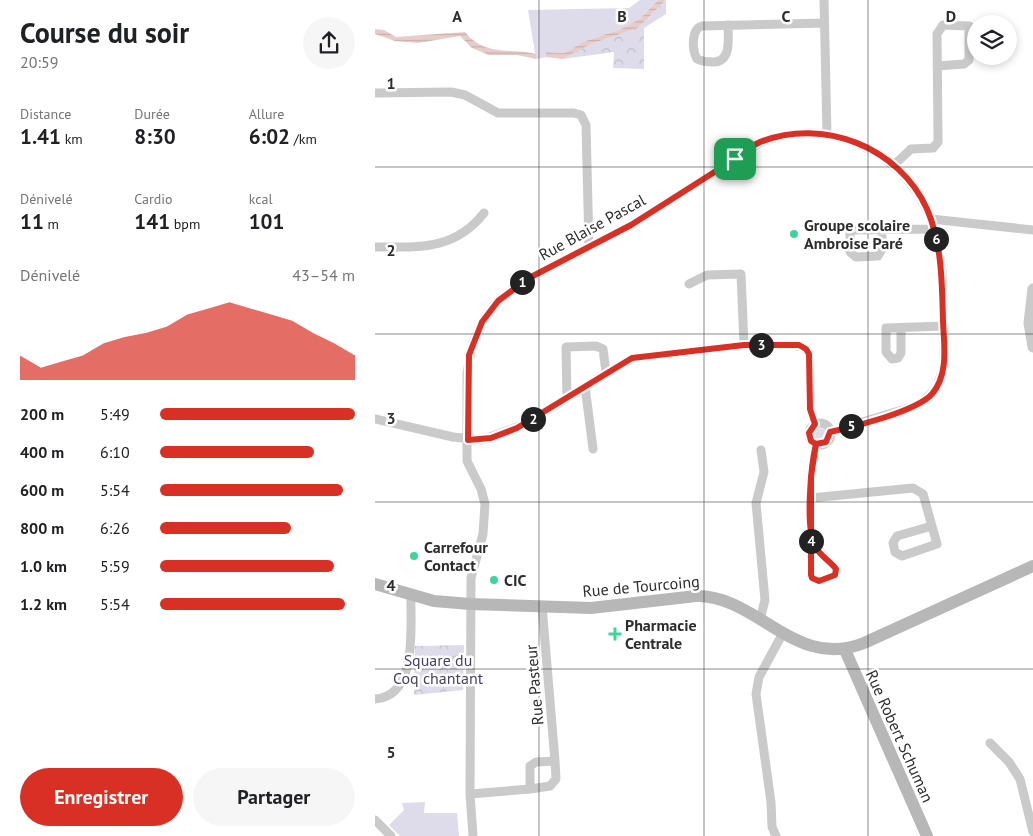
<!DOCTYPE html>
<html lang="fr">
<meta charset="utf-8">
<style>
body{margin:0;font-family:"PT Sans",sans-serif;background:#f6f6f6;color:#202124;height:100vh;display:flex;flex-direction:column;font-size:19px;white-space:nowrap}
*{box-sizing:border-box;margin:0}
p{font-size:16px;color:#757577}
.icon{flex:none;width:28px;height:28px;fill:none;stroke:currentColor;stroke-width:2;stroke-linecap:round;stroke-linejoin:round}
.map{position:relative;flex:1;overflow:hidden}
.panel{display:flex;flex-direction:column;background:#fff;width:375px}
.panel>*{flex:none}
.tools{position:absolute;left:592px;top:15px;display:grid;gap:10px}
.tools a{display:grid;place-items:center;width:50px;height:50px;border-radius:50%;background:#fff;box-shadow:0 2px 8px #0003;font-size:25px}
.pin{position:absolute;display:grid;place-items:center;width:42px;height:42px;color:#fff;margin:-21px;border-radius:10px;box-shadow:0 2px 8px #0006}
.km{position:absolute;width:25px;height:25px;margin:-12px;border-radius:50%;background:#222;color:#fff;font-size:14px;line-height:25px;text-align:center}
.round{display:grid;place-items:center;flex:none;width:52px;height:52px;border-radius:26px;background:#f6f6f6}
.overview{display:flex;align-items:center;justify-content:space-between;height:85px;padding:0 20px}
h1{font-size:28px;font-weight:800;line-height:38px}
.stats{display:grid;grid-template-columns:repeat(3,1fr);gap:8px;height:85px;padding:5px 20px}
.stats div{display:grid;align-content:center}
.stats b{font-size:21px;font-weight:800}
.stats small{font-size:14px;font-weight:400}
.stats p{font-size:14px}
.chart{height:140px;padding:10px 20px}
.chart p{display:flex;justify-content:space-between}
.chart svg{width:100%;height:90px;margin-top:5px;fill:#d93025;opacity:.7}
.action{display:flex;gap:10px;margin-top:auto;padding:10px 20px}
.action a{flex:1;height:58px;border-radius:30px;background:#d93025;color:#fff;font-size:20px;font-weight:800;line-height:58px;text-align:center}
.action a+a{background:#f6f6f6;color:#202124}
ul{padding:0 20px;list-style:none;font-size:16px}
li{display:grid;grid-template-columns:80px 60px 1fr;align-items:center;height:38px}
li i{height:12px;border-radius:6px;background:#d93025}
main{display:flex;flex:1;min-height:0}
.map>svg:first-child{display:block}
.grass{fill:#dedcea}
.forest{fill:url(#forest-crowns)}
.water{fill:url(#water-rules)}
.lines{fill:none;stroke-linecap:round;stroke-linejoin:round}
.minor{stroke:#cacaca;stroke-width:9}
.tertiary{stroke:#cacaca;stroke-width:11}
.secondary{stroke:#b7b7b7;stroke-width:12}
.route-casing{stroke:#fff;stroke-width:10}
.route{stroke:#d93025;stroke-width:6}
.grid{fill:none;stroke:#2d2d2d;stroke-width:1;stroke-opacity:0.55}
.poi-dot{fill:#3ed59b;stroke:#fff;stroke-width:2}
.labels{text-anchor:middle;stroke-width:5;stroke-linejoin:round;paint-order:stroke}
.poi-label{font-size:16px;font-weight:bold;fill:#2d2d2d;stroke:#fff;text-anchor:start}
.street-label{font-size:16px;fill:#2d2d2d;stroke:#fff}
.park-label{font-size:16px;fill:#473f65;stroke:#fff}
.grid-label{font-size:16px;text-anchor:middle;font-weight:bold;fill:#2d2d2d;stroke:#fff;stroke-width:5;stroke-linejoin:round;paint-order:stroke}
</style>
<main>
<section class="panel">
<div class="overview"><div><h1>Course du soir</h1><p>20:59</p></div><a class="round"><svg class="icon" aria-label="share" viewBox="0 0 24 24"><path d="M12 15V3M7 8l5-5 5 5M5 13v7h14v-7"/></svg></a></div>
<div class="stats">
<div><p>Distance</p><b>1.41<small> km</small></b></div>
<div><p>Durée</p><b>8:30</b></div>
<div><p>Allure</p><b>6:02<small> /km</small></b></div>
</div>
<div class="stats">
<div><p>Dénivelé</p><b>11<small> m</small></b></div>
<div><p>Cardio</p><b>141<small> bpm</small></b></div>
<div><p>kcal</p><b>101</b></div>
</div>
<div class="chart"><p><span>Dénivelé</span>43–54 m</p>
<svg viewBox="0 0 160 44" preserveAspectRatio="none"><path d="M0 44V32L10 38L20 35L30 32L40 26L50 23L60 21L70 18L80 12L90 9L100 6L110 9L120 12L130 15L140 21L150 26L160 32V44z"/></svg>
</div>
<ul>
<li><b>200 m</b>5:49<i style="width:100%"></i></li>
<li><b>400 m</b>6:10<i style="width:79%"></i></li>
<li><b>600 m</b>5:54<i style="width:94%"></i></li>
<li><b>800 m</b>6:26<i style="width:67%"></i></li>
<li><b>1.0 km</b>5:59<i style="width:89%"></i></li>
<li><b>1.2 km</b>5:54<i style="width:95%"></i></li>
</ul>
<div class="action"><a>Enregistrer</a><a>Partager</a></div>
</section>
<div class="map">
<svg width="658" height="836" viewBox="0 0 658 836">
<defs>
<pattern id="forest-crowns" width="20" height="18" patternUnits="userSpaceOnUse" patternTransform="scale(1.25)"><rect width="20" height="18" fill="#dedcea"/><path d="M2 6a3 3 0 1 1 6 0M12 15a3 3 0 1 1 6 0" fill="none" stroke="#bfbdc9"/></pattern>
<pattern id="water-rules" width="6" height="5" patternUnits="userSpaceOnUse" patternTransform="scale(1.25)"><rect width="6" height="5" fill="#e8ccca"/><path d="M0 2.5h6" fill="none" stroke="#c7b0ae"/></pattern>
</defs>
<rect width="100%" height="100%" fill="#fff"/>
<path class="grass" d="M265,0H283L266,18L246,29L208,42L189,53L171,52V57L161,59L153,10L254,8Z
M439 434a6 6 0 1 1 12 0a6 6 0 1 1-12 0Z
M50,802L49,813H82L84,836H25L14,825L29,810L27,803Z"/>
<path class="forest" d="M291,0V14L269,28V69L238,68L239,52L188,59L216,44L263,28Z
M89,645L88,690L39,695L40,646Z"/>
<path class="water" d="M283,0H291L263,28L216,44L188,59L171,57V52L189,53L208,42L246,29L266,18Z
M0,29L9,30L21,37L90,32C109,56 134,48 161,54V59L142,55H114L97,48L85,36L43,43L20,41L0,34Z"/>
<g class="lines">
<path class="minor" d="M449,0L452,134
M353,25C353,38 357,62 338,62C332,62 328,62 322,59C317,50 316,29 327,26L449,23
M0,93L76,92L90,95L123,113H199L206,115L211,125L214,247
M519,165L536,149L558,148L563,142V137L562,34L568,25L594,26V60L589,64L562,66
M556,219L658,230
M507,230V249L503,256L481,257L475,252V230L558,229
M0,247C43,247 79,251 109,213
M314,284L332,275L366,274L369,345
M526,328V353L523,358L517,359L511,352V328L569,326
M210,386L218,449
M192,398L191,347L221,346L228,349L231,372
M0,419L78,437L107,440L150,424L257,358L369,345H419L428,347L434,354L435,409L440,424
M434 434a11 11 0 1 1 22 0a11 11 0 1 1-22 0Z
M436,498L538,488L548,494L562,544L527,556L520,552L518,543L522,536L557,526
M437,534L440,546L461,569L460,575L444,581L437,578L436,575V476L441,444
M167,606L180,761L181,779L175,786L155,789V766L161,762L180,761
M385,620L390,600L381,503L389,472L386,450
M0,699C44,696 35,626 36,594
M615,743L634,762L645,779L658,832
M95,794L155,789
M0,820L16,836
M98,836L95,794L96,578L108,534L110,504L106,489L92,461V373L98,342L107,322L119,305L145,283L256,225L386,142L415,134L435,133L452,134L477,141L505,155L527,173L544,195L556,219L567,271L569,366L561,389L543,405L455,432
M401,836L397,827L396,802L381,694L384,677L408,633"/>
<path class="tertiary" d="M658,289L654,323L658,347"/>
<path class="secondary" d="M0,584L59,601L95,604L216,608L321,596C383,595 420,671 489,643L658,566
M470,650L552,836"/>
</g>
<g class="lines">
<defs>
<path id="route" d="M360,159L256,225L154,278L123,301L107,322L94,355L93,440L116,438L142,428L257,358L369,345H424L431,349L434,354L435,409L440,424L434,433L436,441L441,444L436,476V575L437,578L444,581L460,575L461,569C455,561 444,555 440,546C430,527 436,465 441,444L451,442L455,432C479,427 542,411 557,394C574,374 569,345 568,321C567,283 567,244 552,209C524,147 448,117 385,142C376,146 368,153 360,159"/>
</defs>
<use href="#route" class="route-casing"/>
<use href="#route" class="route"/>
</g>
<path class="grid" d="M164,0V836M329,0V836M493,0V836M0,167H658M0,334H658M0,502H658M0,669H658"/>
<g class="poi-dot">
<circle cx="419" cy="234" r="5"/>
<circle cx="39" cy="556" r="5"/>
<circle cx="119" cy="580" r="5"/>
<path d="M237.5 626.5h5v5h5v5h-5v5h-5v-5h-5v-5h5z"/>
</g>
<g class="labels">
<g class="poi-label">
<text x="429" y="231">Groupe scolaire<tspan x="429" dy="18">Ambroise Paré</tspan></text>
<text x="49" y="553">Carrefour<tspan x="49" dy="18">Contact</tspan></text>
<text x="129" y="586">CIC</text>
<text x="250" y="631">Pharmacie<tspan x="250" dy="18">Centrale</tspan></text>
</g>
<g class="street-label">
<text transform="translate(217 227) rotate(-29)" y="6">Rue Blaise Pascal</text>
<text transform="translate(266 586) rotate(-5)" y="6">Rue de Tourcoing</text>
<text transform="translate(159 685) rotate(-95)" y="6">Rue Pasteur</text>
<text transform="translate(525 736) rotate(66)" y="6">Rue Robert Schuman</text>
</g>
<g class="park-label">
<text x="63" y="666">Square du<tspan x="63" dy="18">Coq chantant</tspan></text>
</g>
</g>
<g class="grid-label">
<text x="82" y="22">A</text>
<text x="247" y="22">B</text>
<text x="411" y="22">C</text>
<text x="576" y="22">D</text>
<text x="16" y="89">1</text>
<text x="16" y="256">2</text>
<text x="16" y="424">3</text>
<text x="16" y="591">4</text>
<text x="16" y="758">5</text>
</g>
</svg>
<div class="tools">
<a><svg class="icon" aria-label="layers" viewBox="0 0 24 24"><path d="M12 4l9 5-9 5-9-5zM3 14l9 5 9-5"/></svg></a>
</div>
<div class="pin" style="left:360px;top:159px;background:#1e9e55"><svg class="icon" aria-label="arrive" viewBox="0 0 24 24"><path d="M6 21V4h12l-3 4 3 4H6"/></svg></div>
<b class="km" style="left:147px;top:282px">1</b>
<b class="km" style="left:158px;top:419px">2</b>
<b class="km" style="left:386px;top:345px">3</b>
<b class="km" style="left:436px;top:541px">4</b>
<b class="km" style="left:476px;top:426px">5</b>
<b class="km" style="left:561px;top:239px">6</b>
</div>
</main>
